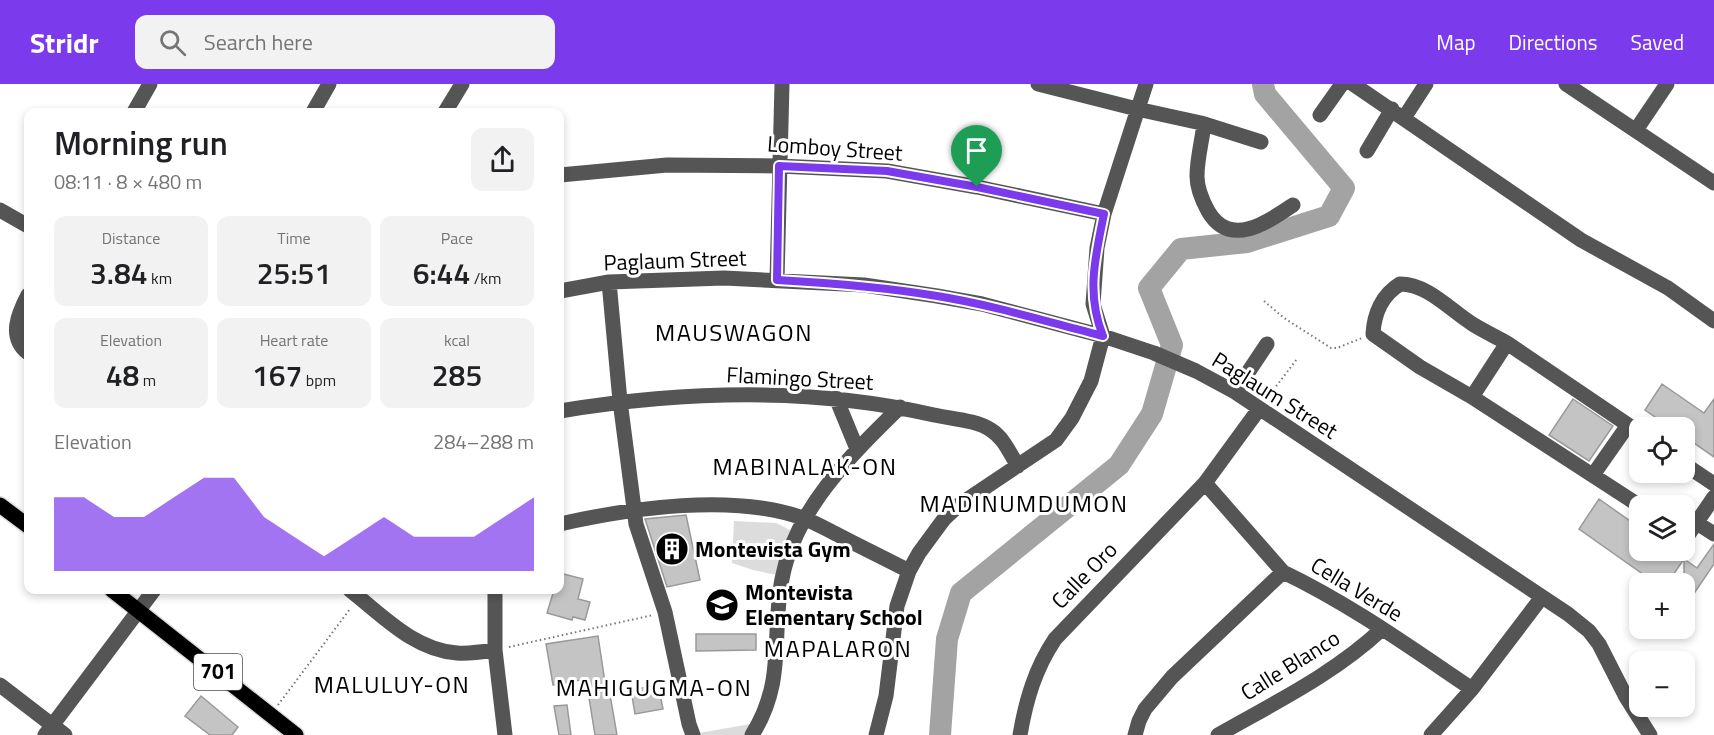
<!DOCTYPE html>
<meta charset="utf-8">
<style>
body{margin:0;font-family:"Titillium Web",sans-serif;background:#f2f2f2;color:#202124;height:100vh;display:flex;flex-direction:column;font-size:22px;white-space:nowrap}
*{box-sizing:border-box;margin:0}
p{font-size:20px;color:#757577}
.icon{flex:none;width:33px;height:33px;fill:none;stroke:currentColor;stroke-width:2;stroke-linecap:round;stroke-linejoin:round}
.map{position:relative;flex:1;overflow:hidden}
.panel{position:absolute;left:24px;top:24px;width:540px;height:486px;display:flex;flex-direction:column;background:#fff;border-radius:12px;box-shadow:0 3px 9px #0003}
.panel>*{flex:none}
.buttons{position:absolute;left:1629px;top:333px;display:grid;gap:12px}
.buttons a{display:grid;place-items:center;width:66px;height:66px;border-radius:12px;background:#fff;box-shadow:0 3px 9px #0003;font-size:30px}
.pin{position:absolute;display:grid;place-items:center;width:51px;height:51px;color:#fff;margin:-62px -26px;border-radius:50% 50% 50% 0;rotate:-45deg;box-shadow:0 0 6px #0007}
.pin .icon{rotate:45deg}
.round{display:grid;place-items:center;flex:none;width:63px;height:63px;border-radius:12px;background:#f2f2f2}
.headline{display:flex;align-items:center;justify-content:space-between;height:102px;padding:0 30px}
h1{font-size:33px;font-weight:600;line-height:45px}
.stats{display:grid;grid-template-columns:repeat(3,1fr);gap:9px;height:102px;padding:6px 30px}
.stats div{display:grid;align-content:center;border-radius:12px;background:#f2f2f2;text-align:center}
.stats b{font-size:30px;font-weight:600}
.stats small{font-size:16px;font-weight:400}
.stats p{font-size:16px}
.chart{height:168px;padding:12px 30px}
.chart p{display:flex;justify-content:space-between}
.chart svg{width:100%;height:108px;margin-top:6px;fill:#7c3aed;opacity:.7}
header{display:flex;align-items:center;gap:36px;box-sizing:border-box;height:84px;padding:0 30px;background:#7c3aed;color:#fff}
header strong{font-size:28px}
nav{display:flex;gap:33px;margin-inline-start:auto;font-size:21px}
.search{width:420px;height:54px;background:#f2f2f2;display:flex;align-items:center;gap:15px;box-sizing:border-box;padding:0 21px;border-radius:12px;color:#757577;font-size:22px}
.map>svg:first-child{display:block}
.green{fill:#dcdcdc}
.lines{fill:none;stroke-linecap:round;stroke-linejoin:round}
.river{stroke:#a3a3a3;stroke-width:22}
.building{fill:#c4c4c4;stroke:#999;stroke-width:1.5}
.major-casing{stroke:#dbdbdb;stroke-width:18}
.path{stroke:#777;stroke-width:2;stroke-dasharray:1.5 3;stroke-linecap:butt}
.minor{stroke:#555;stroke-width:15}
.major{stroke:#000;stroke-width:15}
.route-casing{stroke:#fff;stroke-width:12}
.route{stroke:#7c3aed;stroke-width:8}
.labels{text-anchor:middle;stroke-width:6;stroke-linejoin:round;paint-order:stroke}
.shield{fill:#fff;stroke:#4c4c4c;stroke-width:1.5}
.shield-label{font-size:21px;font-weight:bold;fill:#000}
.street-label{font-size:22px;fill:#000;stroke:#fff}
.poi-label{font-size:22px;font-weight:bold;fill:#000;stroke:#fff;text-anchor:start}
.neighbourhood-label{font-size:24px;letter-spacing:1.5px;fill:#000;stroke:#fff}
</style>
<header>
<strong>Stridr</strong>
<div class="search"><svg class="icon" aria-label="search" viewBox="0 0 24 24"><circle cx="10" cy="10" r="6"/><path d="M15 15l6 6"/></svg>Search here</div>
<nav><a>Map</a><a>Directions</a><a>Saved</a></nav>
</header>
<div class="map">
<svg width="1714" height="651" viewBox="0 0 1714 651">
<rect width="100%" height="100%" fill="#fff"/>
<path class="green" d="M734,437L776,439L792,447L777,491L753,486L732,479Z
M762,638L754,651H700L699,649Z"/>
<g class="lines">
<path class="river" d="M940,651L947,555L961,509L1119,381L1152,330L1172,261L1149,204L1181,165L1247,158L1329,132L1344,104L1265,10L1263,0"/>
</g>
<path class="building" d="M1662,300L1704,329L1714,315V373L1684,352V344H1671L1645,326Z
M1573,315L1613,342L1589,377L1549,351Z
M1599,415L1640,444V466H1672L1684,475L1667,500H1657L1579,445Z
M686,431L700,496L667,503L645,435Z
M1714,460V480L1691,514L1684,510V475L1697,484Z
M560,489L583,495L578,515L590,518L585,536L573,533L572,536L547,529L554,506H560Z
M696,550H756V566L696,567Z
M598,552L606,605H609L617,651H595L586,595L553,601L546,560Z
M658,601L663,625L635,630L631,606Z
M201,612L238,643L232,651H210L185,632Z
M567,621L571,651H559L554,622Z"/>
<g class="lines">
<defs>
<path id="major" d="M0,421L28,442
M112,506L296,651"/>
</defs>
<use href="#major" class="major-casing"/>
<path class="path" d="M1264,217L1284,234L1331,264H1337L1362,254
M1268,313L1297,275
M509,563L653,531
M278,621L350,525"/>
<path class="minor" d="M1038,0L1137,25L1201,39L1261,58
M1353,0L1581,156L1668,204L1714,237
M1566,0L1714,99
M134,28L150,0
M313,28L329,0
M445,28L462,0
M1320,31L1342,0
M1404,34L1426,0
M1204,40C1202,57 1197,75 1197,92C1197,104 1202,116 1208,127C1230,165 1268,138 1293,121
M1636,46L1667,0
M1367,67L1392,25
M560,91L667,81L779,82L887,87L977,103L1104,130
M0,126L28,142
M777,196L782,0
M609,198L620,317L636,440L665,528L689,640L693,651
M560,207L609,198L724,194L864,201L937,212L982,220L1103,252L1154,269L1196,287L1235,308L1568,530L1589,547L1599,560L1626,613L1650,651
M28,211C18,230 8,253 28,269
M1507,259C1496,253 1484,247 1474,241C1451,227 1428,200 1400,200C1382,211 1374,230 1373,250L1420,283L1472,313L1640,422
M1235,308L1267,260
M1472,313L1507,259L1640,349
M836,314L857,365
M560,327C682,307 813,303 934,331C952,335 976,336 991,346C1004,354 1010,370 1018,382
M1684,380L1714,400
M1593,391L1628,341
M1205,399L1283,488
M1697,439L1714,450
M560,440C631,424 733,409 803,434C816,439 828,446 840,452C863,464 886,475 909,487
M1684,451H1688L1714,413
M350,506C382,531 414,566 457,569C470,570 482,568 495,566
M495,506V566L505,651
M0,601L65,651
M45,651L154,506
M752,651C786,597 771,553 782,495C795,425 851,371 900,323
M876,651L886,612L897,522L909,487L919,469L944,435L959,421L1056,356L1072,334L1091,297L1103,252L1093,220L1097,164L1104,130L1146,0
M1020,651C1026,616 1035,585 1055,555L1205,399L1259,325
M1135,651L1139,637L1145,625L1172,593L1283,488C1350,520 1411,564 1472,605
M1218,651C1274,619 1334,590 1382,545
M1431,651L1472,605L1542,513"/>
<use href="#major" class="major"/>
</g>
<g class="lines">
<defs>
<path id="route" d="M779,82L887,87L977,103L1104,130C1095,174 1086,210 1103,252C1048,238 993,221 937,212C884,203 831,199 777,196Z"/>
</defs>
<use href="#route" class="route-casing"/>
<use href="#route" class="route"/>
</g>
<defs>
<symbol id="building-disc" viewBox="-11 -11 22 22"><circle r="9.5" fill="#000" stroke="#fff"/><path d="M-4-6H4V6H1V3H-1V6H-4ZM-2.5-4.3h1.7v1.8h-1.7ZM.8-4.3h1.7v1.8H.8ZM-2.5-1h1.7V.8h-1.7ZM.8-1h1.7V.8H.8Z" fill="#fff"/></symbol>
<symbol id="school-disc" viewBox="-11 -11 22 22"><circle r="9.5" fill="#000" stroke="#fff"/><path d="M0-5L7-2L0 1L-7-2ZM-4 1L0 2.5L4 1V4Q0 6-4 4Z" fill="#fff"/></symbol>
</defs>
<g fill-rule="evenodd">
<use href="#building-disc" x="653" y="446" width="38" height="38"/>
<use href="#school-disc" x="703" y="502" width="38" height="38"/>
</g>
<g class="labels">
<rect class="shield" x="194" y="570" width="48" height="36" rx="4.5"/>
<g class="shield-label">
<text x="218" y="595">701</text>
</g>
<g class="street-label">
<text transform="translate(835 64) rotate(4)" y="8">Lomboy Street</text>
<text transform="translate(675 176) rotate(-2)" y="8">Paglaum Street</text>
<text transform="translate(800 294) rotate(3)" y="8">Flamingo Street</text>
<text transform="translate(1275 311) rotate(32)" y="8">Paglaum Street</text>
<text transform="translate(1084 491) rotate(-46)" y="8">Calle Oro</text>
<text transform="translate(1357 505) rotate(31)" y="8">Cella Verde</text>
<text transform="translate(1290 581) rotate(-32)" y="8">Calle Blanco</text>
</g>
<g class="poi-label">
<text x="695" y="473">Montevista Gym</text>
<text x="745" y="516">Montevista<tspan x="745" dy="25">Elementary School</tspan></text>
</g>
<g class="neighbourhood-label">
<text x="734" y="257">MAUSWAGON</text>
<text x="805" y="391">MABINALAK-ON</text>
<text x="1024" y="428">MADINUMDUMON</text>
<text x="838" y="573">MAPALARON</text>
<text x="392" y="609">MALULUY-ON</text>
<text x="654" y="612">MAHIGUGMA-ON</text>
</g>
</g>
</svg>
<div class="buttons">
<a><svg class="icon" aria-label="locate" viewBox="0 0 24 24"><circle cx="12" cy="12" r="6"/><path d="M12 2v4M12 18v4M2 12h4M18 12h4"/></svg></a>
<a><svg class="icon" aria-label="layers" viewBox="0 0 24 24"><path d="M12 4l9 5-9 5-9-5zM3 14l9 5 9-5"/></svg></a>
<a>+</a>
<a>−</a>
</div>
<div class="pin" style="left:977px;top:103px;background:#1e9e55"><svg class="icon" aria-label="arrive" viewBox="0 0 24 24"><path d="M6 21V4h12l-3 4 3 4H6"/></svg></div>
<section class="panel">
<div class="headline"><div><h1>Morning run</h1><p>08:11 · 8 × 480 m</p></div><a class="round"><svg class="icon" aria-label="share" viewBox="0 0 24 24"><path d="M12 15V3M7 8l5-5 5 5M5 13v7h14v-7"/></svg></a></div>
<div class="stats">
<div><p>Distance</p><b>3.84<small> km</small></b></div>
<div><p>Time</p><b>25:51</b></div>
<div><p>Pace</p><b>6:44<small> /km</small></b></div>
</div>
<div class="stats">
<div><p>Elevation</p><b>48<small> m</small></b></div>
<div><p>Heart rate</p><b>167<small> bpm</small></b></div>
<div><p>kcal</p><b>285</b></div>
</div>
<div class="chart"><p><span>Elevation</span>284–288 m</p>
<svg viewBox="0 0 160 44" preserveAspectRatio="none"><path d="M0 44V14L10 14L20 22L30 22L40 14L50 6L60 6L70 22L80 30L90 38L100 30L110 22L120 30L130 30L140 30L150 22L160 14V44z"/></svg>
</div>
</section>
</div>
